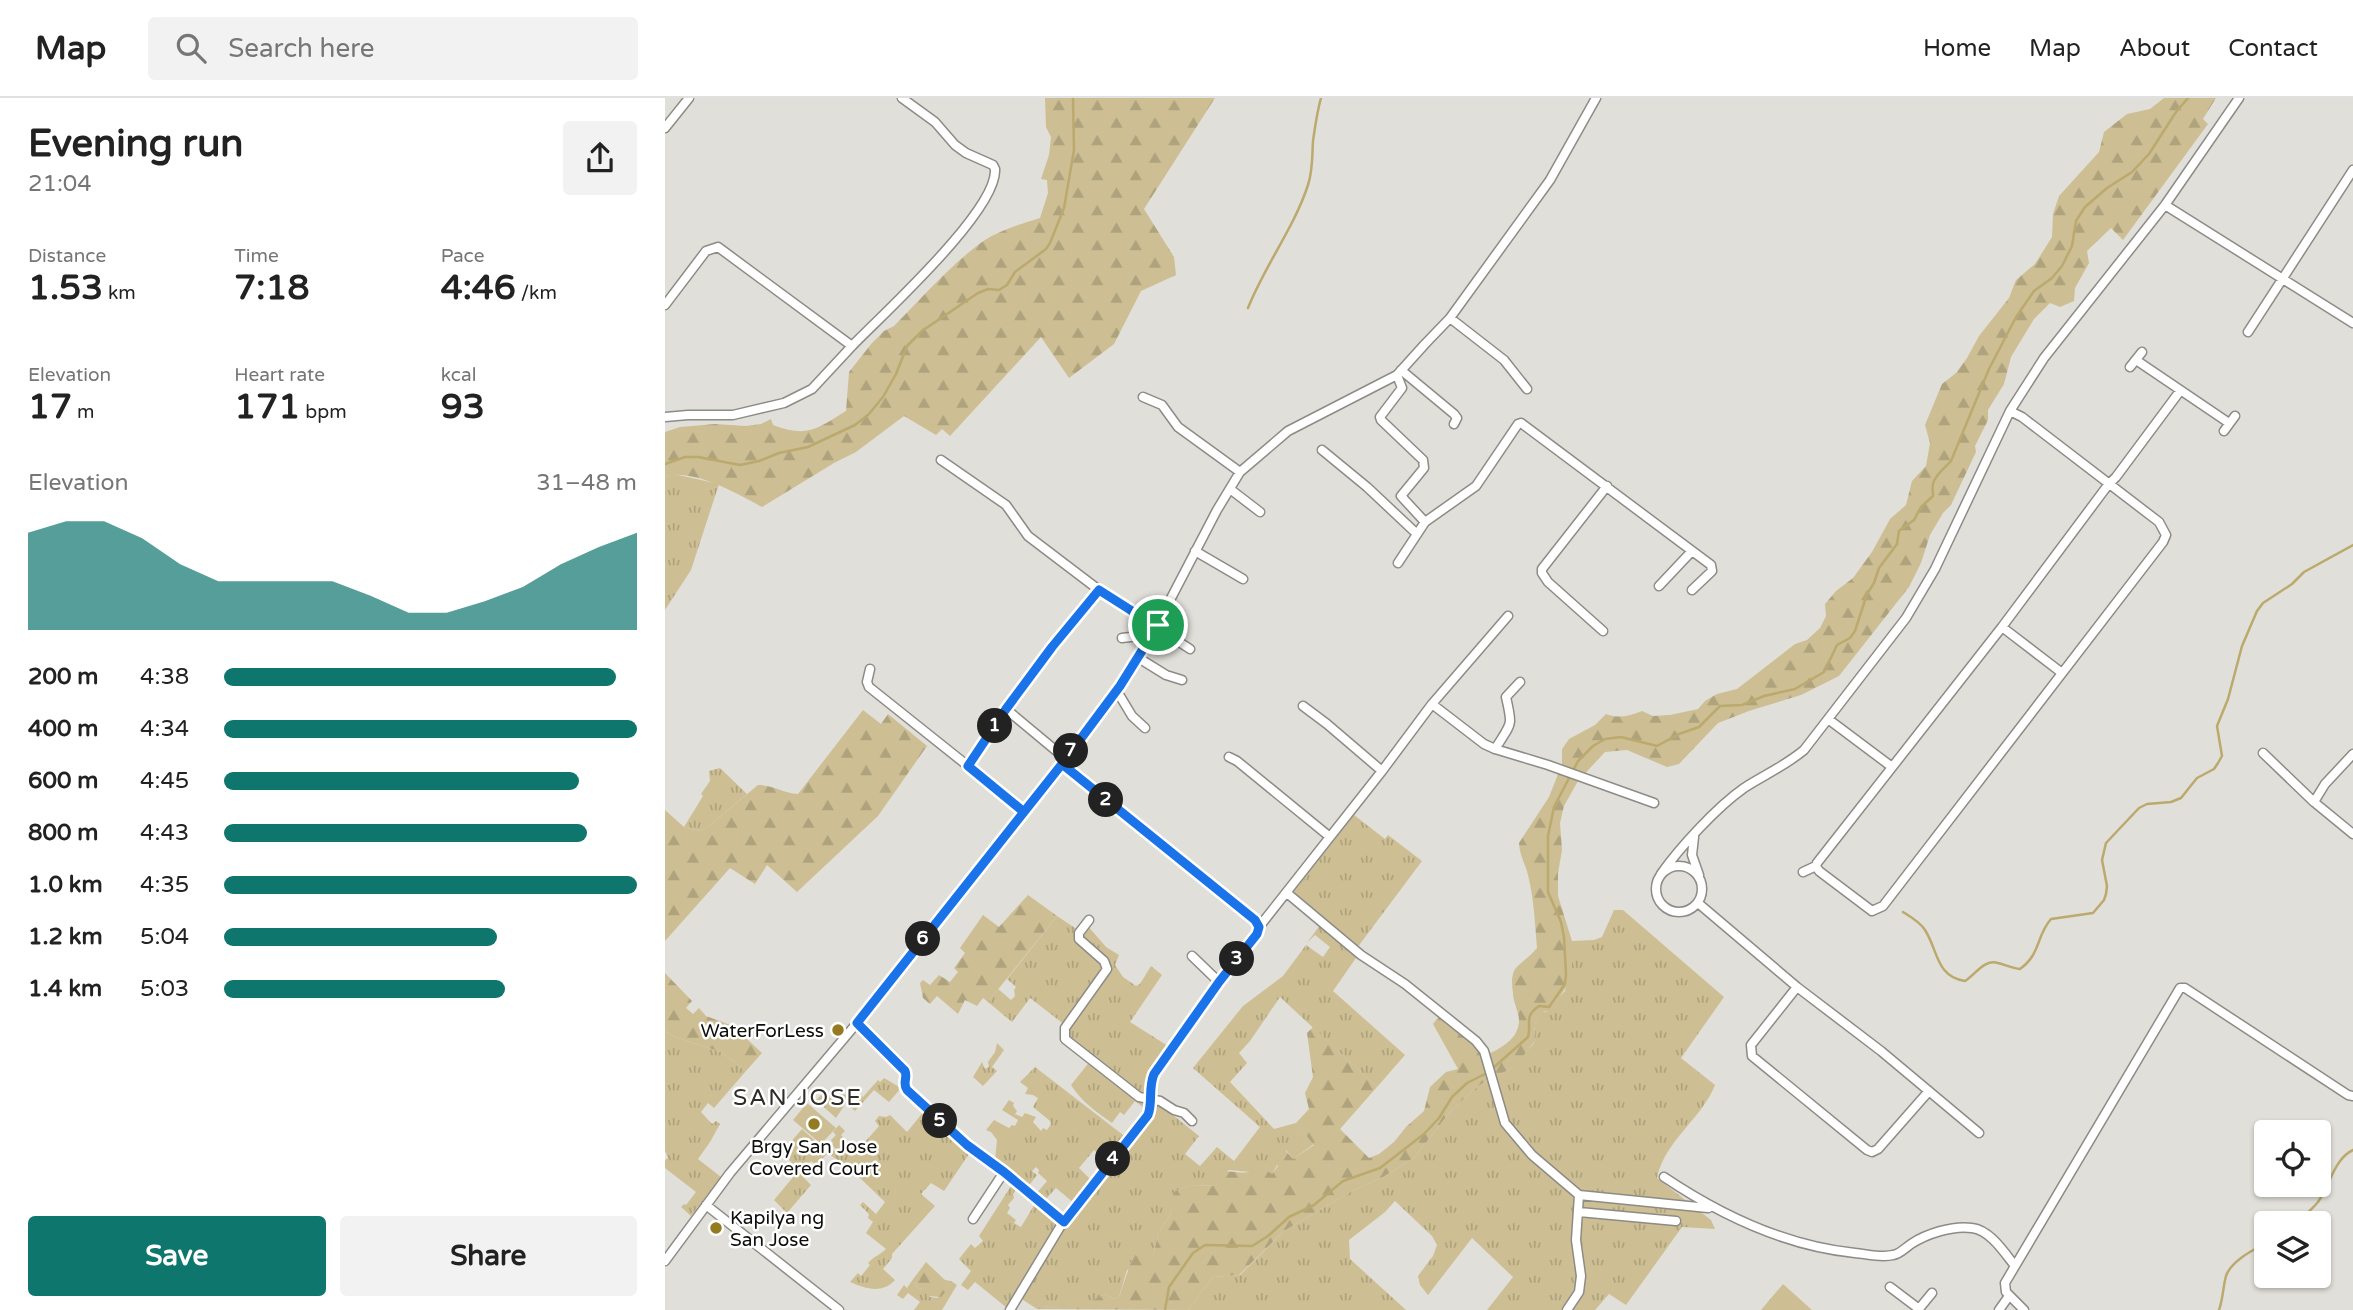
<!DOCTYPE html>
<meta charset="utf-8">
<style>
body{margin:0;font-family:"Varela Round",sans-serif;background:#f2f2f2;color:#222;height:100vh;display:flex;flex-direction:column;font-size:26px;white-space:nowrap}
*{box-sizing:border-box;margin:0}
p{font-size:23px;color:#767676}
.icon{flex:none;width:38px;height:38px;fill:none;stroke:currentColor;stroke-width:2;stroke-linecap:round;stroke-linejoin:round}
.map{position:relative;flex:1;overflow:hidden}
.sheet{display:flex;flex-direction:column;background:#fff;width:665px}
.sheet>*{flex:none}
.controls{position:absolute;left:1589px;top:1022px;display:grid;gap:14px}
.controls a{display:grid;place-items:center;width:77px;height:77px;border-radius:7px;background:#fff;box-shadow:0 2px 5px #0004;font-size:35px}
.pin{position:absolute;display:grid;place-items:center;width:60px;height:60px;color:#fff;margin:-30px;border:4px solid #fff;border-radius:50%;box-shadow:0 2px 7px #0007}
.km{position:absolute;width:35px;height:35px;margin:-18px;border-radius:50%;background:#222;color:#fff;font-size:19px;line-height:35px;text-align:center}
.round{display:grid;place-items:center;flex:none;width:74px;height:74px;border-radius:7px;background:#f2f2f2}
.overview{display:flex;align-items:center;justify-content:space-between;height:119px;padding:0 28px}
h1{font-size:38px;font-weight:800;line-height:52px}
.stats{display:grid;grid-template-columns:repeat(3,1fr);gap:10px;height:119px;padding:7px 28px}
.stats div{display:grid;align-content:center}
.stats b{font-size:35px;font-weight:800}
.stats small{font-size:19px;font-weight:400}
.stats p{font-size:19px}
.chart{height:196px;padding:14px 28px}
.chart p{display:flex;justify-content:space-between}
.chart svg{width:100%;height:126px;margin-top:7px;fill:#0f766e;opacity:.7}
.primary-button{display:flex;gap:14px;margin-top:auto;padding:14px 28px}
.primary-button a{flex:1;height:80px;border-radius:7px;background:#0f766e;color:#fff;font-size:28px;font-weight:800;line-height:80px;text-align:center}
.primary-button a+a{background:#f2f2f2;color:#222}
ul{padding:0 28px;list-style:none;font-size:23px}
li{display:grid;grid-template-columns:112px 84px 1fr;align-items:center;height:52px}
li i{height:18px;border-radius:9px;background:#0f766e}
header{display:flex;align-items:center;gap:42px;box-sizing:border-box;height:98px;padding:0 35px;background:#fff;border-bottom:2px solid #e0e0e0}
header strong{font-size:33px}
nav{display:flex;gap:38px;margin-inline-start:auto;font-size:24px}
.search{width:490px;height:63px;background:#f2f2f2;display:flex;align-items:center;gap:18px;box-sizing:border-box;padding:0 24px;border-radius:7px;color:#767676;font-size:26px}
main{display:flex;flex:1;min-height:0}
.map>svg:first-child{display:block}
.grass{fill:url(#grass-tufts)}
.forest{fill:url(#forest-firs)}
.garden{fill:#cdbf93}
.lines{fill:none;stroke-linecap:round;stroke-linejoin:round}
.stream{stroke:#bba96d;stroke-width:2.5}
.minor-casing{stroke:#8d8b86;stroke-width:11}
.minor{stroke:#fff;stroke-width:8}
.route-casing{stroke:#fff;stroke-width:14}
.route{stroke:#1a73e8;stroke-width:9}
.poi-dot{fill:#947b22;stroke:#fff;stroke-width:2.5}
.labels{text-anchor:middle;stroke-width:5;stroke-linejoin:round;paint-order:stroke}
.poi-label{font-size:19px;fill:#0e0e0c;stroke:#fff;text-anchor:end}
.quarter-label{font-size:23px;letter-spacing:2px;fill:#2e2c28;stroke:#fff}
</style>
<header>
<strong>Map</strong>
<div class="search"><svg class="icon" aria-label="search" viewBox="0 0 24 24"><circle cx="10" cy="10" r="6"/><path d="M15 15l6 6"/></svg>Search here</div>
<nav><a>Home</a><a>Map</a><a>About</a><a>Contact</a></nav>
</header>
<main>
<section class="sheet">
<div class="overview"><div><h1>Evening run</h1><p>21:04</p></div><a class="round"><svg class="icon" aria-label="share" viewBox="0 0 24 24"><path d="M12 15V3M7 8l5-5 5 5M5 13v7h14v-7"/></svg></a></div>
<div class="stats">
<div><p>Distance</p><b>1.53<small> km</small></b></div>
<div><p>Time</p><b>7:18</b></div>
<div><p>Pace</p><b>4:46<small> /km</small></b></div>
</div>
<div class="stats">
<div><p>Elevation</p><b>17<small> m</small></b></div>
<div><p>Heart rate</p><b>171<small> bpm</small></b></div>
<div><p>kcal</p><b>93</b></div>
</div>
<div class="chart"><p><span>Elevation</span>31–48 m</p>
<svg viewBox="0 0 160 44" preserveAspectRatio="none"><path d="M0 44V10L10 6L20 6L30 12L40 21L50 27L60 27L70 27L80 27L90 32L100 38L110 38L120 34L130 29L140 21L150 15L160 10V44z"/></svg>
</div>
<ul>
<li><b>200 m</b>4:38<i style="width:95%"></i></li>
<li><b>400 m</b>4:34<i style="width:100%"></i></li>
<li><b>600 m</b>4:45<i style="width:86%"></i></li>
<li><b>800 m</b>4:43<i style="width:88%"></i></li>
<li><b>1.0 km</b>4:35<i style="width:100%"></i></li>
<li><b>1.2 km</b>5:04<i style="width:66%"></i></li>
<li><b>1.4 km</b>5:03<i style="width:68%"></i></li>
</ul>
<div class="primary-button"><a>Save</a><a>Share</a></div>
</section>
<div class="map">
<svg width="1688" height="1212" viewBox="0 0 1688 1212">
<defs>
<pattern id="grass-tufts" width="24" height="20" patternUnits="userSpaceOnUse" patternTransform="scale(1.75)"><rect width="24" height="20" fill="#cdbf93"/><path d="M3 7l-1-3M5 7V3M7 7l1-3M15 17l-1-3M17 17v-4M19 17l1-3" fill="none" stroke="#afa37e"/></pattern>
<pattern id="forest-firs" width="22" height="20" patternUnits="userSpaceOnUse" patternTransform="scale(1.75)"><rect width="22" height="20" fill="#cdbf93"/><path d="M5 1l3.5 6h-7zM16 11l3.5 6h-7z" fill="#afa37e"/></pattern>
</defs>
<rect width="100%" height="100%" fill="#e1dfd9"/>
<path class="grass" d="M9,376L54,386L26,472L0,512V378Z
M55,670L82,696L44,728L35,733L19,729L38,698L36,696L45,683L44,673Z
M689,717L720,741L723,737L757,763L692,850L628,795Z
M949,812H958L1059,899L1016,960L1050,987C1036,1022 1000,1042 992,1080L1046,1122L1050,1131L1017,1129L961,1207L944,1196L930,1212H822L848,1179L807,1140L763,1197L755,1187L753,1178L768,1158L772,1147L767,1138L730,1103L720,1114L684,1142L685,1161L741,1212H523L548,1179L575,1177L619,1133L687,1093L718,1079L749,1060L784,1015L807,993L825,980L844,972L869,945L870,926L876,913L881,914L900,893L907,843L929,842L937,839Z
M392,818L413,832C411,852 430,855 439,871L400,927L365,900L347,924L323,904L333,891L346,902L350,898L349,892L351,889L342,881Z
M422,827L441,849L454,857L450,867L458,879L471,888L475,886L486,868L497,877L465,924L503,948L489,973L482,997L480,999L404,943L401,936L444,871L415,840Z
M655,827L693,857L668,893L740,957L712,989L615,899L585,943L574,955L582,965L565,984L609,1031L631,1025L649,1046L628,1061L621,1052L607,1076L564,1072L551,1088L526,1087L511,1093L505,1117L493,1136L488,1159L462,1172L454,1199L449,1201L441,1196C429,1202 414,1208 401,1210C391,1211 381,1206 372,1211L355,1200L402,1124L484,1019L490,1005H493L534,1038L520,1056L535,1068L552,1049L569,1063L595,1029L528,970L578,908L618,878L641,847L658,859L665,849L650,837L642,845Z
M0,933L10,939L56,954L81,973L49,1010L43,1005L36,1014L47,1026L51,1023L55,1026L45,1044L33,1061L56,1079L26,1118L16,1109L19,1106L21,1107L31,1094L0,1070V1062L3,1060L0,1053Z
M332,945L339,952L327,969L332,973L318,988L308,979L317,964L320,971L324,969L323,964L330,954Z
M426,962L482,1005L483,1013L470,1003L459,1017L455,1014L447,1025C430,1013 416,1003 406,987Z
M370,969L462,1040L443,1064L429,1052L414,1070L427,1083L409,1105L391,1090L378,1104L370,1097L382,1083L373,1075L374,1072L371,1069L367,1073L372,1077L362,1090L330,1063L332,1042L326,1034L321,1032L329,1022L344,1030L347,1027L350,1028L353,1022L337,1012L344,1002L349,1005L348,1008L352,1013L350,1016L357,1019L360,1015L371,1019L368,1024L376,1033L378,1030L382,1032L386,1026L385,1023L368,1009L373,1000L368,997L360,996L363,990L355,984Z
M219,980L236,990L224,1004L209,992L190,1013L181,1005L171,1020L151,1002L156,997L160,1000L166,993L180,997L188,990L198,999L213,982L215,984Z
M260,1012L306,1053L279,1093L266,1085L256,1096L270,1108L227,1156V1160L218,1171L230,1182C217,1196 201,1191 185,1184L193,1175L196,1178L205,1167L203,1165C210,1157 214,1158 221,1151L201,1135L208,1124L203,1120L204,1116L195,1107L198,1104L211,1116L220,1104L194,1079L163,1055L151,1067L146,1063L137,1073L138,1079L146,1087L122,1115L109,1102L134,1072L121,1059L128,1051L124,1046L137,1031L163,1054L172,1052L167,1047L168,1045L166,1042L171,1037L168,1034L174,1027L180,1033L176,1037L179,1040L177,1043L189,1052H193L214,1028L210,1023L214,1018L221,1019L225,1017L242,1034Z
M348,1085L352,1089L348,1096L349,1100L343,1107L345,1110L342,1115L351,1122L349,1125L356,1129L371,1104L394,1124L342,1210L310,1184L303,1192L296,1187L306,1173L294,1161L306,1146L310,1150L318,1143L314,1138Z
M286,1183L292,1187L277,1212H249L255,1204L243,1195L238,1201L232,1197L239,1187L242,1190L246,1184H250L253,1190L258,1191L265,1199L272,1200L282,1191Z
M1118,1186L1147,1212H1096Z"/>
<path class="forest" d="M380,0H550L479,111L509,159L511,177L476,193L449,246L404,280L376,239L285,338L277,331L271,337L239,318L191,354L169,365L97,409C71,395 30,371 0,378V334L15,329L50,326L81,328L96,326L106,321L108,327C142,340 152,331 181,313L184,274L207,245L219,233L229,228C256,201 289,163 320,142C336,132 356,126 375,120L383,95L382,82L376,81L384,57L386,39L381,29Z
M1499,0H1551L1538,21L1543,26L1458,142L1446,130L1422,153L1424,165L1410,190L1409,203L1395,209L1385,205L1369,221L1346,259L1339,286L1323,312V322L1310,348L1311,354L1286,407L1278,415L1265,437L1256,465L1244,489L1174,578L1136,597L1084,613L1053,625L1014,666L1002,669L962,652L940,654L913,683L899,708L895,725L897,752L893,775V798L907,843V879L887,912L876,914L870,926L869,944L858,958L844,972L825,980L807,993L784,1015L749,1060L718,1079L687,1093L619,1133L574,1177L548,1179L523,1212L372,1211L377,1208C400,1212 420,1206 441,1196L449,1201L454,1199L470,1152L488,1159L493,1136L505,1117L510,1093L526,1087L551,1088C559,1065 567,1077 584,1074C585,1074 593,1068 594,1068L607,1076L613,1068L608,1061L620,1052L628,1061L649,1047L631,1025L644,1011L640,995L648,979L642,935L648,929L712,989L675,1031L704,1060L714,1056L729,1044L741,1029L759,1013L765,989L781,974L793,971L768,926L774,918L809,945L817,959C832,952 854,943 854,922C854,914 848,904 848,895C847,888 846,880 849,873C852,867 866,858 872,850C870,826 869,801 863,777C860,765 855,759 854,745L884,699L897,666V651L904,641L930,627L941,616C954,621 964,618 977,613L988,618L1005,617L1033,611L1040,603L1052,596L1072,591L1130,546L1142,542L1155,530L1161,518L1160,506L1171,493L1188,480L1207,454L1225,421L1241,407L1247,383L1261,368L1265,345L1260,327L1277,286L1291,275L1302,260L1314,238L1344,200L1351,182L1370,166L1387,139L1388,116L1394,98L1434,54L1439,34L1462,16L1485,11Z
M198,612L216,626L223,616L262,648L213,718L132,794L102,767L90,786L65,770L0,843V712L19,729L35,733L44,728L93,687C108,687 118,695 133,696Z
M363,797L392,818L323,904L318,900L312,908L300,902L293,916L272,898L265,906L258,900L255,885L258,882L265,887L274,877L285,884L293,874L289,870L300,855L295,850L318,817L334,829Z
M0,875L27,903L21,910L28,916L34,910L41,918L68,928L97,955L81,973L56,954L10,939L0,933Z
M261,1164L280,1182L286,1183L282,1192L276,1199L262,1198L258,1191L253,1190L250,1184H246Z"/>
<path class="garden" d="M142,1005L171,1030L156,1046L128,1022Z"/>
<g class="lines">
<path class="stream" d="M583,210C600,167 629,130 643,87C648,72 647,58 648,43C650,29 652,14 656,0
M0,366L20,359H33L75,367L94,363L114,355L143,349L190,327L203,317L218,299L231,276L242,248L257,233L313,195L323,191L334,192L342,187L350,174L381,151L385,145L399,110L409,52L408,0
M1238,814C1246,819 1255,824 1260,832C1273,852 1271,879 1300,883C1311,876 1319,861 1333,865C1341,867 1347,870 1355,871C1376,856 1371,838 1386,821L1428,815L1439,802L1441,796L1442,788L1437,762L1441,745L1474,710L1482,706L1506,704L1516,700L1532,680L1549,671L1553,665L1557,658L1552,628L1563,601L1577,548L1592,513L1598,505L1627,486L1639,474L1688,447
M827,971L863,939C867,925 858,919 874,908L884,909L900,886L901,876L899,839L896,824L883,794V738L889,709L913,663L928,648L940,641L956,639L992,648L1014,636L1034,629L1055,608L1077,607L1099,598L1130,591L1159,574L1172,547L1185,540L1190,533L1202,496L1209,485L1214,470L1232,446L1234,433L1249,422L1256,409L1268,398C1268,394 1267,390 1268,386C1269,378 1280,370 1286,363L1324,271L1351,219L1369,193L1387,180L1397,168L1407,148L1411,123L1420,109L1442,90L1467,74L1484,56L1511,14L1523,0
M1633,1125C1639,1118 1647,1111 1653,1104C1665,1087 1669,1061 1688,1052
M500,1212L504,1189L528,1155L540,1147L587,1148L603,1138L624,1119L649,1107L678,1083L715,1070L759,1036L774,1020L787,999L802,985L822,975
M1554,1212C1558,1201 1558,1189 1561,1178C1566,1163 1588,1152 1601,1145"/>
<defs>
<path id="minor" d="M0,30L24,0
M1500,107L1688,225
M0,207L41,153L53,149L187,248
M785,220L839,262L862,291
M1583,234L1688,72
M1471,262L1564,325
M1465,269L1477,254
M736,272L789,316L792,320L789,326
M732,277L737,290L715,319L716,322L758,362L759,370L736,398L760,424
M478,299L497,307L513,329L575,374
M1345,313L1357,319L1494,424L1501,437L1498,444L1218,808L1207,813L1154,773L1151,768L1152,765L1337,529L1443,387L1451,379L1515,293
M0,319L23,317H68L119,305L147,291C160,277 174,262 187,248C218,216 333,112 330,71L328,67L301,55L290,47L270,24L237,0
M1559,333L1570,318
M657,352L702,389L752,436
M276,362L341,407L363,438L434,492L467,513L493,527
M565,391L595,414
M530,453L578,481
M733,465L760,424L811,388L853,326L856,325L1046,467L1047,473L1027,492
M994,488L1027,453
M491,529L525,551
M1337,529L1397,575
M938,533L883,484L877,475V471L942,388
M457,540L474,538L484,542
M472,559L501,577L517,582
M205,571L202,584L204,589L303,668
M452,593L467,618L480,630
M767,606L843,518
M638,608L662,626L717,673
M341,611L401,661
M1163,621L1227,669
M830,651C847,624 848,629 841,599L855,584
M1598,655L1649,704
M1688,656L1660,686L1649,704L1688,736
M564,659L572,663L665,739
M397,666L590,823L594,829
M359,714L303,668L341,611L387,549L434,492
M1029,739L1027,757L1034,777
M991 791a23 23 0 1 1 46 0a23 23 0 1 1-46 0Z
M1138,774L1151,768
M996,776C1015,749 1052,709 1079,690C1099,677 1120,668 1139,652L1241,520L1270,471L1345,313L1379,260L1500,107L1574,0
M622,795L696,857L740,886L811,943L819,953L840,1025L867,1057L914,1097L911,1142L916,1178L914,1194L902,1212
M1033,805L1132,889L1216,953L1314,1035
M424,822L414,835V841L439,863L442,871L400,930V941L474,999L495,1003L509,1012L519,1015L527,1023
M527,858L554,884
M1132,889L1086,947L1087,958L1202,1052L1207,1054L1213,1051L1264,993
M192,925L240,973C243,980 237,985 242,992L305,1050L339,1074L399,1123
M999,1079C1057,1118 1120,1148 1190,1155C1202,1156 1216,1160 1228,1157C1235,1156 1240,1150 1246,1146C1261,1136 1288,1127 1307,1130C1325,1132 1339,1154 1350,1168
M914,1097L1043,1110
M41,1107L174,1212
M914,1114L1011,1123
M308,1121L339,1074
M0,1163L65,1075L192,925L397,666L455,588L491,529L552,412L575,374L623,333L732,277L760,246L785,220L885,82L931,0
M1225,1189L1254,1211
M345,1212L395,1129L483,1018L486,1008V988L489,977L554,884L592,836L594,829L717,673L767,606L819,646L830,651L883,667L989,705
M1253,1212L1267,1195
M1334,1212L1344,1198
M1359,1212L1341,1194L1340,1185L1515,890H1520L1683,997L1688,998"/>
</defs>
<use href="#minor" class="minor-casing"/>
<use href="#minor" class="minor"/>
</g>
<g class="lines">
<defs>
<path id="route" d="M493,527L467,513L434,492L387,549L341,611L303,668L359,714L397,666L590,822L594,829L592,836L554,884L489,976C483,990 488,1004 483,1017L399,1124L339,1074L302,1047L242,992C237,985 243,980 240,973L192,925L397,666L455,588L493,527"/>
</defs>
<use href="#route" class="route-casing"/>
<use href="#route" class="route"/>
</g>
<g class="poi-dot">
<circle cx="173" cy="932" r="7"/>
<circle cx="149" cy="1026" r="7"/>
<circle cx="51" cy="1130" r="7"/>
</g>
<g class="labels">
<g class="poi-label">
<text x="159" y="939">WaterForLess</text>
<text x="149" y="1055" text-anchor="middle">Brgy San Jose<tspan x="149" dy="22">Covered Court</tspan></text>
<text x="65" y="1126" text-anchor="start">Kapilya ng<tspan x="65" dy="22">San Jose</tspan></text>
</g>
<g class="quarter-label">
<text x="133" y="1007">SAN JOSE</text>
</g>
</g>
</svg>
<div class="controls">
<a><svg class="icon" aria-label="locate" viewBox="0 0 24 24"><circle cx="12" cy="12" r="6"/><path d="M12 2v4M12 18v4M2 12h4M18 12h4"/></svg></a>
<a><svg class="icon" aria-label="layers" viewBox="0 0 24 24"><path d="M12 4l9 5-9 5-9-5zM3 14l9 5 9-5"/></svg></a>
</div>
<div class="pin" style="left:493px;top:527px;background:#1e9e55"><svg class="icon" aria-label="arrive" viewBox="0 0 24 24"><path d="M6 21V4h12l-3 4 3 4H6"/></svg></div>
<b class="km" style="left:330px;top:628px">1</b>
<b class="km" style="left:441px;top:702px">2</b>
<b class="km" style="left:572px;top:861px">3</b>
<b class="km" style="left:448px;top:1061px">4</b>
<b class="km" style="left:275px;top:1023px">5</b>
<b class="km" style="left:258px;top:841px">6</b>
<b class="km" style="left:406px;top:653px">7</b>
</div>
</main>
